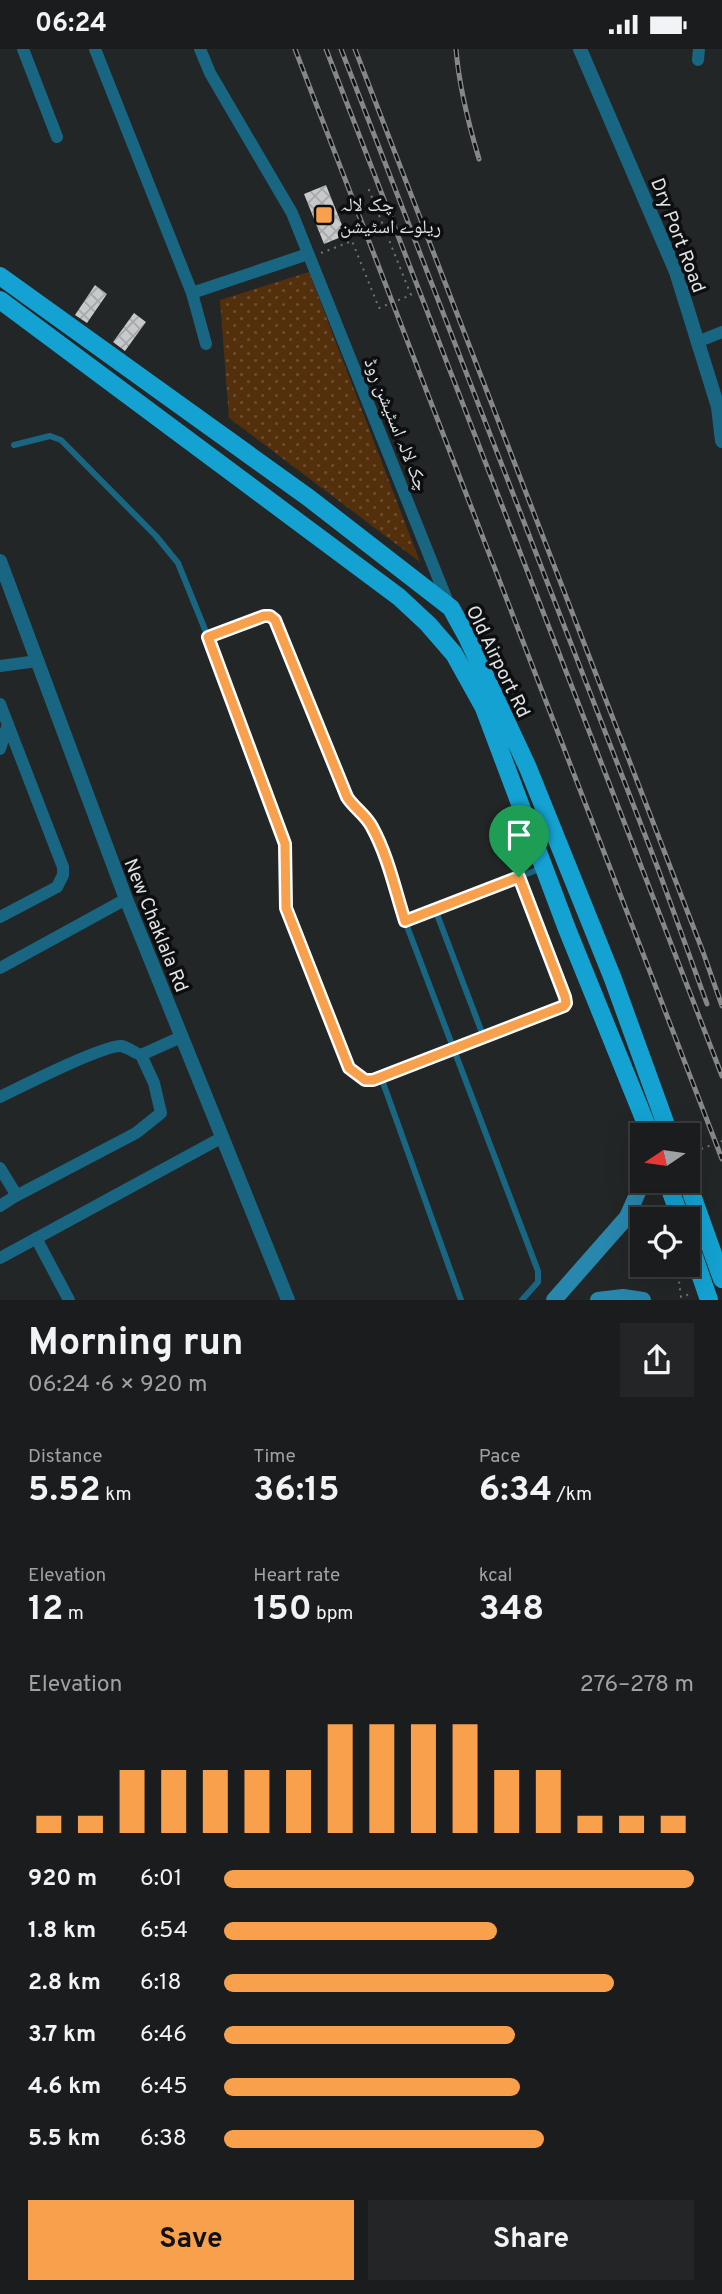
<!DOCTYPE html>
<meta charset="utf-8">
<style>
body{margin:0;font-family:Overpass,"Noto Naskh Arabic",sans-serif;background:#232526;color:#f1f3f6;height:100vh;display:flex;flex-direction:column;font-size:26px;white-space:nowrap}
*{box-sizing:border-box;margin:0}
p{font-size:23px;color:#9fa1a4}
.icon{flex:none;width:38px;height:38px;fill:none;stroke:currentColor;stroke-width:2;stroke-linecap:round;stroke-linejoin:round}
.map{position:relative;height:1251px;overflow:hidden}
.details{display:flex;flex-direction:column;background:#1a1c1d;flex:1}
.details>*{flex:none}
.needle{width:46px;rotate:257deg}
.controls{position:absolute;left:630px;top:1074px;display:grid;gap:14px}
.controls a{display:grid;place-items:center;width:70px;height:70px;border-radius:0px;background:#1a1c1d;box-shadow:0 7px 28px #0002,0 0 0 2px #383a3b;font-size:35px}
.pin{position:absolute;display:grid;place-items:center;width:60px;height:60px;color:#fff;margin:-72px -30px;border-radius:50% 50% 50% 0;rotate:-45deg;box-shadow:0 0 7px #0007}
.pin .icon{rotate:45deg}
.round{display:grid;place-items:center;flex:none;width:74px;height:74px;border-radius:0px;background:#232526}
.headline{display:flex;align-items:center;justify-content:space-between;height:119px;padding:0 28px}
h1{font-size:38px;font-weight:700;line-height:52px}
.metrics{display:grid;grid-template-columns:repeat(3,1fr);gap:10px;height:119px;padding:7px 28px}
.metrics div{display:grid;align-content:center}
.metrics b{font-size:35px;font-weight:700}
.metrics small{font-size:19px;font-weight:400}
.metrics p{font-size:19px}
.chart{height:196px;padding:14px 28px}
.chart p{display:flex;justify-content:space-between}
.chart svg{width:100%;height:126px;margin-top:7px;stroke:#f9a04c;stroke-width:6}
.primary-button{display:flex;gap:14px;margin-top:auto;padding:14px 28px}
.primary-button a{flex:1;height:80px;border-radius:0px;background:#f9a04c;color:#111;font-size:28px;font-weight:700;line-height:80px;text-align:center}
.primary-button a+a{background:#232526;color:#f1f3f6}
ul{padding:0 28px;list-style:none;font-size:23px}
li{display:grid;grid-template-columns:112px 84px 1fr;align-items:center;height:52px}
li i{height:18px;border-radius:9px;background:#f9a04c}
.status{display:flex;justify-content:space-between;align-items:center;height:49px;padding:0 35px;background:#1a1c1d;direction:ltr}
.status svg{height:19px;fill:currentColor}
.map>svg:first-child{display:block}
.park{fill:url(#park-dots)}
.building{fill:url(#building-cross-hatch)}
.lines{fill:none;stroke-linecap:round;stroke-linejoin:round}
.path{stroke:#717374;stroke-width:2;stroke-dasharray:2 5;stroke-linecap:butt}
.service{stroke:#196683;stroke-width:6}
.minor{stroke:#196683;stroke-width:12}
.tertiary{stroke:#196683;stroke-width:14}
.secondary{stroke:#2887ac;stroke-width:16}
.primary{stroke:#14a2d2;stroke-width:18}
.rail-casing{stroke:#868788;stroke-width:5}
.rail{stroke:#0d0e0f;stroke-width:2.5;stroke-dasharray:8;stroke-linecap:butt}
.route-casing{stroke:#fff;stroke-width:14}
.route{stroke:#f9a04c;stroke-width:9}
.poi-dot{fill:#f9a04c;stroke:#0d0e0f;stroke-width:2.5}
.labels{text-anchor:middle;stroke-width:7;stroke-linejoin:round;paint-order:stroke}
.poi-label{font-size:19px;fill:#e1e2e3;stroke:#0d0e0f;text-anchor:start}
.street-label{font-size:19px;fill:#e1e2e3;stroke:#0d0e0f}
</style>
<div class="status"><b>06:24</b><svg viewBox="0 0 49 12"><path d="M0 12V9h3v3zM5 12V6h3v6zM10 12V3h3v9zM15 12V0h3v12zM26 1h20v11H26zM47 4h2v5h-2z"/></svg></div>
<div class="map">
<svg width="722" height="1251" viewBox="0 0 722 1251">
<defs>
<pattern id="park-dots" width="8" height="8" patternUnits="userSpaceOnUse" patternTransform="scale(1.75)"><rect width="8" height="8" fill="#532f0c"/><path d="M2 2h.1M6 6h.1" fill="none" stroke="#6b4d2f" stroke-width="1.8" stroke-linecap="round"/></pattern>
<pattern id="building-cross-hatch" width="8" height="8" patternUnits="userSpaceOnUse" patternTransform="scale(1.75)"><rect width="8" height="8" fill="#c7cacc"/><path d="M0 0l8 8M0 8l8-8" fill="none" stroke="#a6a8aa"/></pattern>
</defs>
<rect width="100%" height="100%" fill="#232627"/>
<path class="park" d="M309,223L420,513L229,369L220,251Z"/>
<path class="building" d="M326,136L346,186L324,195L304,145Z
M95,236L107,245L87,274L75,266Z
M134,264L146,273L125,302L113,293Z"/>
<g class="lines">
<path class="path" d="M321,204L352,192L379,259L411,246L367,136
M688,1105L722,1092
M683,1222L678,1224L681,1248L690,1245"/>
<path class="service" d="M14,396L50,387L61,391L156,487L178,514L208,588L264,567H270L275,571L347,748C354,759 366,766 372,778C388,806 395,841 405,872
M208,588L285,795L286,859L346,1015L365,1031L381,1028
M435,860L484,989
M461,1251L381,1028L564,957L566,954L565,948L519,828
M522,1251L538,1233V1222L405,872L542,819"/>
<path class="minor" d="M23,0L57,88
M95,0L192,244L206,295
M200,0L210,24L292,164L449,556
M698,11L699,0
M192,244L308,205
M697,293L722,283
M0,617L37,612
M0,655L63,818V826L57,838L0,868
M0,700L8,675
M0,919L126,850
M0,1048C20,1038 104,996 121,997C128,998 134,1004 141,1006L181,988
M0,1119L14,1142V1148L0,1157
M14,1148L136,1084L161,1064L154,1034L141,1006
M36,1189L69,1251
M0,1209L221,1089"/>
<path class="tertiary" d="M580,0L676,223L718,358L722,392
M0,512L126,850L288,1251"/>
<path class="secondary" d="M554,1251L627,1168L643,1132
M598,1251L623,1248L643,1251"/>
<path class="primary" d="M0,227L309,449L451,559L467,588L528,719L613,930L670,1087
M0,251L399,548L428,575L454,605L484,659L567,880L651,1087
M667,1132L681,1171
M687,1132L722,1230
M688,1190L709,1251"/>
<defs>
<path id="rail" d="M295,0L722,1110
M326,0L722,1027
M341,0L657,817L707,955
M355,0L703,903L722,957
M456,0C459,38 468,73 479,110"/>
</defs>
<use href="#rail" class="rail-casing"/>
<use href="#rail" class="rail"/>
</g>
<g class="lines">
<defs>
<path id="route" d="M264,567H270L275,571L347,748C354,759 366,766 372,778C388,807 395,841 405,872L519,828L565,948L566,954L564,957L373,1031H365L349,1019L286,859L285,795L208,588Z"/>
</defs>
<use href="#route" class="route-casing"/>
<use href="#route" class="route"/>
</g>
<rect class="poi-dot" x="315" y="157" width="18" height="18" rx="3.5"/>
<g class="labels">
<g class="poi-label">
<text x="340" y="162">چک لالہ<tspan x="340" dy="22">ریلوے اسٹیشن</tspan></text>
</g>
<g class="street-label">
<text transform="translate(679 186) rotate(69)" y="7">Dry Port Road</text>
<text transform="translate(397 375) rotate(68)" y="7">چک لالہ اسٹیشن روڈ</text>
<text transform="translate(499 612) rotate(64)" y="7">Old Airport Rd</text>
<text transform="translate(157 876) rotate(68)" y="7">New Chaklala Rd</text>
</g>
</g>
</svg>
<div class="controls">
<a><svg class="needle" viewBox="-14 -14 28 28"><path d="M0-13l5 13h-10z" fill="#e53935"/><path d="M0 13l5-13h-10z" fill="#9fa1a4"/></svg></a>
<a><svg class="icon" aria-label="locate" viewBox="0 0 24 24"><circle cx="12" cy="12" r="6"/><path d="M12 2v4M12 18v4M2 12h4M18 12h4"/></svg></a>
</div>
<div class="pin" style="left:519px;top:828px;background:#1e9e55"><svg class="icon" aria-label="arrive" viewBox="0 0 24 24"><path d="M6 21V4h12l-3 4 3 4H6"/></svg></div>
</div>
<section class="details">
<div class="headline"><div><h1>Morning run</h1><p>06:24 · 6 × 920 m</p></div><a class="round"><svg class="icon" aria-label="share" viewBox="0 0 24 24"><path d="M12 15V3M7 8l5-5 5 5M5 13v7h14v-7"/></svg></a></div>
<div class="metrics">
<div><p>Distance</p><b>5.52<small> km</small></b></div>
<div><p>Time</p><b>36:15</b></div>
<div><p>Pace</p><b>6:34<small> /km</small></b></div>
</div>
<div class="metrics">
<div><p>Elevation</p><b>12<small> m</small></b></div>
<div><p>Heart rate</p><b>150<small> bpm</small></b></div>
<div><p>kcal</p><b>348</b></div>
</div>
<div class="chart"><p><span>Elevation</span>276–278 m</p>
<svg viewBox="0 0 160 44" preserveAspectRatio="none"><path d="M5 44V38M15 44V38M25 44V22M35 44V22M45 44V22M55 44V22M65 44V22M75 44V6M85 44V6M95 44V6M105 44V6M115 44V22M125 44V22M135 44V38M145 44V38M155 44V38"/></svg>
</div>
<ul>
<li><b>920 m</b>6:01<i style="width:100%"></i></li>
<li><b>1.8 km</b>6:54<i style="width:58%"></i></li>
<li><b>2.8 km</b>6:18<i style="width:83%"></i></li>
<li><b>3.7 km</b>6:46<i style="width:62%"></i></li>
<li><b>4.6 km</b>6:45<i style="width:63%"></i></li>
<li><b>5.5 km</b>6:38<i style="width:68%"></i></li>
</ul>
<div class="primary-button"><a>Save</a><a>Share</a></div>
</section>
